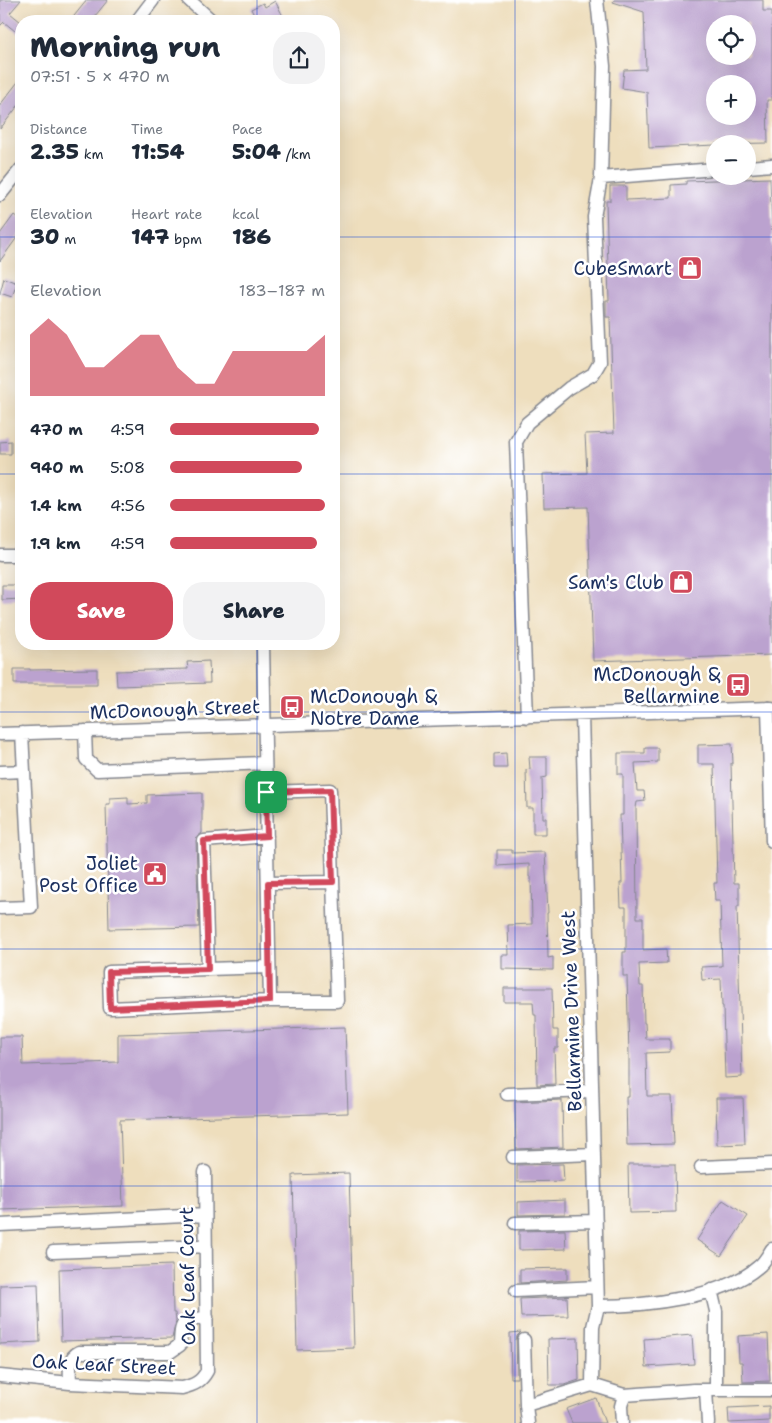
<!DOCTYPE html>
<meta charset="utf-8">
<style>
body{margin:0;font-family:"Shantell Sans",sans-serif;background:#f2f2f3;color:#1f2937;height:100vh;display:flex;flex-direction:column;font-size:19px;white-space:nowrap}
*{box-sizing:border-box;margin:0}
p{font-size:16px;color:#747a83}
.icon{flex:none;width:28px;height:28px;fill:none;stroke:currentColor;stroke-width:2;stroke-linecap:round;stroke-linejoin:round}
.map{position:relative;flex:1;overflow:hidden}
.side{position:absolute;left:15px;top:15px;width:325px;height:635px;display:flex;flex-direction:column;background:#fff;border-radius:20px;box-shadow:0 5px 20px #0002}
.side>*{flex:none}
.fabs{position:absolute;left:706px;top:15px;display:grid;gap:10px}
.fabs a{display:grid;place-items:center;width:50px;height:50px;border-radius:50%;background:#fff;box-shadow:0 5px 20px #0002;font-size:25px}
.pin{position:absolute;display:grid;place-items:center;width:42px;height:42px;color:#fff;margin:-21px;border-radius:10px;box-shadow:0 2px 8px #0006}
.round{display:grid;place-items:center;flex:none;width:52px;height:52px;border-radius:20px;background:#f2f2f3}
.head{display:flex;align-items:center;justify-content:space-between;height:85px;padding:0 15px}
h1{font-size:28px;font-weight:800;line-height:38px}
.stats{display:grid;grid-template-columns:repeat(3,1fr);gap:8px;height:85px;padding:5px 15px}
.stats div{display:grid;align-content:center}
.stats b{font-size:21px;font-weight:800}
.stats small{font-size:14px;font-weight:400}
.stats p{font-size:14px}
.chart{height:140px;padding:10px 15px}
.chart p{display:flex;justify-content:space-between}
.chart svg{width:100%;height:90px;margin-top:5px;fill:#d1495b;opacity:.7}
.button{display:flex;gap:10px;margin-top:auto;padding:10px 15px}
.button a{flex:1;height:58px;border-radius:20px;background:#d1495b;color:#fff;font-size:20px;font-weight:800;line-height:58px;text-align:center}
.button a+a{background:#f2f2f3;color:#1f2937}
ul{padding:0 15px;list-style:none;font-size:16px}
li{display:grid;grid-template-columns:80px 60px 1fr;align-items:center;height:38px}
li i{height:12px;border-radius:6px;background:#d1495b}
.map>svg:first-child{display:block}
.building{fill:#bba2cf;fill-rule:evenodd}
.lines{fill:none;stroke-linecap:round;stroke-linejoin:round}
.minor-casing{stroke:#84868e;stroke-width:15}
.minor{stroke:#fff;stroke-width:12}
.route-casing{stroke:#fff;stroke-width:10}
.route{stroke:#d1495b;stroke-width:6}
.grid{fill:none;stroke:#1d4ed8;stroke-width:1;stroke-opacity:0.55}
.labels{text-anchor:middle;stroke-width:5;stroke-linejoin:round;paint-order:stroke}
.poi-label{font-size:19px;fill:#1b2f5e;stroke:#fff;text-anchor:end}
.street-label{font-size:19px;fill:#1b2f5e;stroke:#fff}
</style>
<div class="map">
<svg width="772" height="1423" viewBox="0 0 772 1423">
<rect width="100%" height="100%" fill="#fff"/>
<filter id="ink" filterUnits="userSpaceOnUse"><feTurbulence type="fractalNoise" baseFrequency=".02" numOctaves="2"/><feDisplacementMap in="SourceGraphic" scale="10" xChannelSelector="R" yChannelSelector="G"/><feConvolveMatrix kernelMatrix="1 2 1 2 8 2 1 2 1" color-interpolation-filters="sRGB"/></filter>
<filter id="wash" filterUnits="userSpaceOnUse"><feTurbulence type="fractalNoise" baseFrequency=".0096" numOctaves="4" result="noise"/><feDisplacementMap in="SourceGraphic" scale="20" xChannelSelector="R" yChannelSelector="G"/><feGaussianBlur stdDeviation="1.12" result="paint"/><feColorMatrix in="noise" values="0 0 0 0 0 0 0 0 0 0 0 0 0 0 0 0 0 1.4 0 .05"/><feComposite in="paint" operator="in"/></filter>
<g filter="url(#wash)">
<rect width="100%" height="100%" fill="#eedebd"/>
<g id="blocks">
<path class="building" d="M0,0H21L10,13L21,22V36L4,22L0,26Z
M87,0H108L91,21H70Z
M614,0H763V11H772V100H767L768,143L715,144V145L649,148L647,92L622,88L624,70L646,69L644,12L613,2ZM715,24H748V56H715ZM715,84H748V116H715Z
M275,1L283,16L274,21H257L251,9L263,3L265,7Z
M21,78V102L0,129V105Z
M770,178L772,235V655L593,661L588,507L544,508L543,474L587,473L585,434L614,433L610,317H606V301H609L606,201H610V186H626V200L671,198V185L686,184V181Z
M14,215L21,220V232L0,261V234Z
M4,278L17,283L12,297L0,293Z
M11,441V454H0V442Z
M2,585H21V599L2,600Z
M209,661L210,683L117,686L116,671L188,669L187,662Z
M14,669H30V670L97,669V684H14Z
M732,744L733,763H731L734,883H739V906H737L742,1077L725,1078L723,1006H722L721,979L702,980L701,967L722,966L720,901H715L714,883H717L714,764H698V745Z
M645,748H658V762L635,763L637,791H644L645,801L637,802L636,808L637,918H643V950L666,949L667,963L639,964L640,986H643L644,1023H645L646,1039H670V1052L646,1053L647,1096H672L674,1144L627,1145L626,1097H629V1056L627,976H623V952H626V907H621L620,883H622L620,815H623V774H618V753H645Z
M506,753L507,768H494V754Z
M529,757H547V777L542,778L543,818H546V834H533V808H527L526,770L530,769Z
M202,793V833L197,837L196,841L199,927L109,929L106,804H110V798L128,797V804L147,803V795Z
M497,850H512V853L545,852L548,913H547L548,958L553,957V970L502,969V955H509L508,925L532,924L531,877H529V864L497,866Z
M504,988H552L553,1030H558V1048H554L555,1084L537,1085L536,1015H534L533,1002H504Z
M345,1027L348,1113L120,1120L123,1206L0,1210V1037H22L23,1065L118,1062V1034Z
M716,1098H743L745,1144L717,1145Z
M562,1100L563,1147L516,1149L515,1102Z
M563,1164L564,1181L517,1182V1165Z
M628,1164H675L676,1212L629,1213Z
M349,1173L354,1348L297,1350L293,1175Z
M565,1200V1214L518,1215V1202Z
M723,1200L748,1216L721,1256L697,1240Z
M565,1230L566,1249L519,1250V1231Z
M172,1265L173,1313H175L176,1322L172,1338L61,1341L59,1269Z
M567,1268V1280L520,1283V1269Z
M38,1284L40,1342L0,1344V1285Z
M567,1297L568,1316L521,1317L520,1299Z
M521,1332L517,1336L516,1340L517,1378H511L510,1333Z
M768,1334L770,1381L743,1382L742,1362H739L738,1336Z
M692,1335L694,1364L646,1367L644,1339Z
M578,1338L579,1380L564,1385H549L548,1339Z
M596,1398L605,1423H572L566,1409Z
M769,1406V1421L729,1423L728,1408Z"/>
</g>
</g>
<g filter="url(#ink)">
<use href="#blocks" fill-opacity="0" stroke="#84868e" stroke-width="1"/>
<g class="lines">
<defs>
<path id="minor" d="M189,0L212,21
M597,0L604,66L601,178
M137,21L153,0
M748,167L772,165
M0,195L21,169
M0,555H21
M263,644C265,763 267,882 270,1001H337L330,790L266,792
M768,708L772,841
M527,717L516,442L527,423L569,388L593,374L600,362L594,217L601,178L715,169
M85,731L86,759L97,770L265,763
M0,734L772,708
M0,772L24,771
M267,836L204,841L208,969L269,967
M268,883L333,882
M0,908L31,907L22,733
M208,969L109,972L110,1008L270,1001
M507,1094L592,1091
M513,1157L594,1154
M701,1167L772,1164
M515,1223L596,1221
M0,1225L205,1215
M53,1252L206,1246
M711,1290L716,1311V1390
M516,1291L597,1287
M598,1306C644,1306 722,1298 758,1267C764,1263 768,1255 772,1249
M524,1340L526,1405L592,1385L593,1327L598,1306L582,715
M0,1376L70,1383L182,1388C194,1385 201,1382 207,1371L205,1172
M70,1383C70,1371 67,1358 79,1352H170L180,1345C181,1319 182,1322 207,1317
M592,1385L624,1395L694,1390H772
M706,1390L708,1423
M526,1405L528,1423
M622,1423L621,1406L624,1395"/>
</defs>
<use href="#minor" class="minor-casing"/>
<use href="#minor" class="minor"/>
</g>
</g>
<g class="lines" filter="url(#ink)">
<defs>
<path id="route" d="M330,790L333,882L268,883L270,1001L110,1008L109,972L208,969L204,841L267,836L266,792Z"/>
</defs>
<use href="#route" class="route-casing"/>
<use href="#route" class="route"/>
</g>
<path class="grid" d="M257,0V21M515,0V1423M0,237H21M334,237H772M0,474H21M334,474H772M257,644V1423M0,712H772M0,949H772M0,1186H772"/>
<defs>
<symbol id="shop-square" viewBox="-11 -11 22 22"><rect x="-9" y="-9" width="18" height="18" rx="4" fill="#d1495b" stroke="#fff"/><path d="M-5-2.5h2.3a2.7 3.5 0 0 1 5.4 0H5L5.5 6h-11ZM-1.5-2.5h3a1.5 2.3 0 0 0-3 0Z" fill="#fff"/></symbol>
<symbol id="bus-square" viewBox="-11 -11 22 22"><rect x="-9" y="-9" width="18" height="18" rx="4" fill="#d1495b" stroke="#fff"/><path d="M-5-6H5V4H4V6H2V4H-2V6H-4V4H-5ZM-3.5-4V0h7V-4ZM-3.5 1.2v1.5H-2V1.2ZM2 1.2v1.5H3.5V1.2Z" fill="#fff"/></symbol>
<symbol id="civic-square" viewBox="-11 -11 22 22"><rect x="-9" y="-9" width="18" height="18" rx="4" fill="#d1495b" stroke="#fff"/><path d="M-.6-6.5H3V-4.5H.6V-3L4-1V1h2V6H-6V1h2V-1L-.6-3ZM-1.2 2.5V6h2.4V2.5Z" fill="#fff"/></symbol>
</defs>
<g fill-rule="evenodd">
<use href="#shop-square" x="676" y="254" width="28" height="28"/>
<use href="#shop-square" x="667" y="568" width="28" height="28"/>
<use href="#bus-square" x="724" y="671" width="28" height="28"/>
<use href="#bus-square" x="278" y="693" width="28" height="28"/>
<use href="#civic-square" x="141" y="860" width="28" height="28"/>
</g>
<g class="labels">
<g class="poi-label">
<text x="672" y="275">CubeSmart</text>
<text x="664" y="589">Sam's Club</text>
<text x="720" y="681">McDonough &amp;<tspan x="720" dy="22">Bellarmine</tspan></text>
<text x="310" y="703" text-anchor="start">McDonough &amp;<tspan x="310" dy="22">Notre Dame</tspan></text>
<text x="138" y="870">Joliet<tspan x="138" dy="22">Post Office</tspan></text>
</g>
<g class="street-label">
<text transform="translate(175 709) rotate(-2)" y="7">McDonough Street</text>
<text transform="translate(571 1011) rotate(-92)" y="7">Bellarmine Drive West</text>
<text transform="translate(187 1276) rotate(-91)" y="7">Oak Leaf Court</text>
<text transform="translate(104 1364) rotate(3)" y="7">Oak Leaf Street</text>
</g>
</g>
</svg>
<div class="fabs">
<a><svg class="icon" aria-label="locate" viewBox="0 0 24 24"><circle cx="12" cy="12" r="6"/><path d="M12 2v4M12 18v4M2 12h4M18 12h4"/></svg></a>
<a>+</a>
<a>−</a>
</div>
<div class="pin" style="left:266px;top:792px;background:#1e9e55"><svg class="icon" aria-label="arrive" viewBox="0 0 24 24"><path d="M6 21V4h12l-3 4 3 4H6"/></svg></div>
<section class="side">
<div class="head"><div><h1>Morning run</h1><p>07:51 · 5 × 470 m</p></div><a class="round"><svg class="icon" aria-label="share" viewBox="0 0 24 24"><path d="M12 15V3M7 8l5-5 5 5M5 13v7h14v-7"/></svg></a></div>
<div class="stats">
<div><p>Distance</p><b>2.35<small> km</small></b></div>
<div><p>Time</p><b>11:54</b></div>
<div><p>Pace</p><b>5:04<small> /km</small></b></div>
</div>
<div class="stats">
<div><p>Elevation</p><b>30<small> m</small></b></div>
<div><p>Heart rate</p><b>147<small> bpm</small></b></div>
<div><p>kcal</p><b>186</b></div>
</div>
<div class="chart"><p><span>Elevation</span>183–187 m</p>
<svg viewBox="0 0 160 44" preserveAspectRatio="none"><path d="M0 44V14L10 6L20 14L30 30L40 30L50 22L60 14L70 14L80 30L90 38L100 38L110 22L120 22L130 22L140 22L150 22L160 14V44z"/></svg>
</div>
<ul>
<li><b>470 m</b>4:59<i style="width:96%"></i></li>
<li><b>940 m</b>5:08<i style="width:85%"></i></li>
<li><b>1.4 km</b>4:56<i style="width:100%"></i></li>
<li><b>1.9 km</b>4:59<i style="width:95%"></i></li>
</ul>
<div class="button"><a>Save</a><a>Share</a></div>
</section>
</div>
